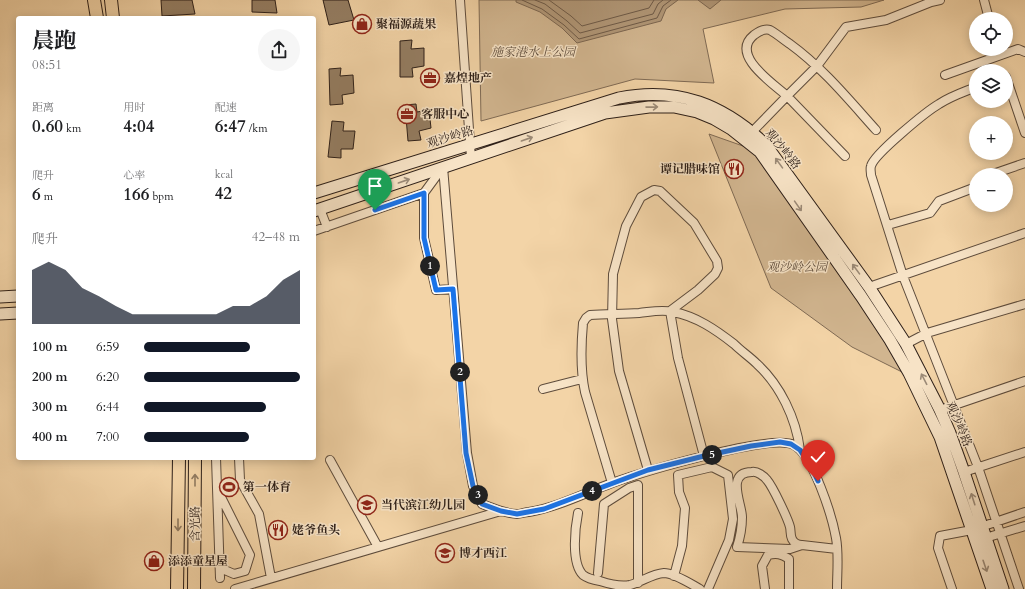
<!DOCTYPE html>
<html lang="zh">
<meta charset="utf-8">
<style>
body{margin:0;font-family:Cardo,"Noto Serif SC",serif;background:#f6f6f6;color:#202124;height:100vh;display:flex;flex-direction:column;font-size:15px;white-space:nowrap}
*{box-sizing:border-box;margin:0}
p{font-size:13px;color:#757577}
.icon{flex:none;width:22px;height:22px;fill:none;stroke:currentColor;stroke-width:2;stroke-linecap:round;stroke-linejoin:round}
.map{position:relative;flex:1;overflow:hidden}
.sheet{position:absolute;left:16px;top:16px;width:300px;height:444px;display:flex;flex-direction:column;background:#fff;border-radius:4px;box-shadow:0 2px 10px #0003}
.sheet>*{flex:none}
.buttons{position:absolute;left:969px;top:12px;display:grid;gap:8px}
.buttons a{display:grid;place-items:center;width:44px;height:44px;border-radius:50%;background:#fff;box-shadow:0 2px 10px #0003;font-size:20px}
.pin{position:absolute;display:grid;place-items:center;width:34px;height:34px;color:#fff;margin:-41px -17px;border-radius:50% 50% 50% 0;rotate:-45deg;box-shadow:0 0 4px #0007}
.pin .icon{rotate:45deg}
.km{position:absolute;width:20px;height:20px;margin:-10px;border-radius:50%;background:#222;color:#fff;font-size:11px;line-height:20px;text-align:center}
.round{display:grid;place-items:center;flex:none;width:42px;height:42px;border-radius:21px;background:#f6f6f6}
.summary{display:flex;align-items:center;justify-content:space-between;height:68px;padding:0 16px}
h1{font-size:22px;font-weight:700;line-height:30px}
.metrics{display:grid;grid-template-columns:repeat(3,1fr);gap:6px;height:68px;padding:4px 16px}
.metrics div{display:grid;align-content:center}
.metrics b{font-size:17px;font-weight:700}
.metrics small{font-size:11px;font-weight:400}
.metrics p{font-size:11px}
.chart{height:112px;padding:8px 16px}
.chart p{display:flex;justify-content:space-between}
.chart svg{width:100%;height:72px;margin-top:4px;fill:#111827;opacity:.7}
ul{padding:0 16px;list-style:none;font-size:13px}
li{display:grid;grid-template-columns:64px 48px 1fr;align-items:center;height:30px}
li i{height:10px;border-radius:5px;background:#111827}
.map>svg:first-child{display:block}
.green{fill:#d1b58f;stroke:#7f6a54}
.water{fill:#b09676;stroke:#7c6650}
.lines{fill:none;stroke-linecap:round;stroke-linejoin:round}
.shore{stroke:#6e5a47;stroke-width:1}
.building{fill:#947d62;stroke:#2d1f18}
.street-casing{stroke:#5e4c3c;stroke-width:10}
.secondary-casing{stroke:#2d1f18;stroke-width:13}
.primary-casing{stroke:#2d1f18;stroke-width:14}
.street{stroke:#f7e3c6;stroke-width:8}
.secondary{stroke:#f7e3c6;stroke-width:11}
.primary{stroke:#f3d4a7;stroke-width:12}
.oneway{stroke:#9c8b78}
.oneway2{stroke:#907a60}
.route-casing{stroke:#fff;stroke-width:8}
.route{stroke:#1a73e8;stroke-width:5}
.labels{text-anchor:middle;stroke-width:3;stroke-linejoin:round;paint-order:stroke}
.poi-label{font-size:12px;font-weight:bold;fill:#2d1f18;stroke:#f7e3c6;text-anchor:start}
.park-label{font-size:12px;font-style:italic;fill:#5e4c3c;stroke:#f7e3c6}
.street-label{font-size:12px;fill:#2d1f18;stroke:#f7e3c6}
</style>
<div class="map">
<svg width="1025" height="589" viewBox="0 0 1025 589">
<rect width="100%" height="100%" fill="#f3d4a7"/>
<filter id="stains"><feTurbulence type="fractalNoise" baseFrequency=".005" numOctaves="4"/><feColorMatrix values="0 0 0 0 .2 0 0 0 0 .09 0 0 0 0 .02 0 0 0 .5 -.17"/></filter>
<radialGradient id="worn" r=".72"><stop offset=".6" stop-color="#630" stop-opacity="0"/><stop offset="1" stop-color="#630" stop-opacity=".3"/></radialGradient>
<path class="green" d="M479,0H884L861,7L785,9L703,29L714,83L635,79L481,121Z
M709,134L760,152L906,374L852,347L771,288Z"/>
<path class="water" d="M516,0H678L666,9L661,21L577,43L562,28L540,12L516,2Z
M698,0H721L710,9Z"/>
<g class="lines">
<path class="shore" d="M522,0L542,9L564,25L579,39L657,18L663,6L671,0
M535,0L545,4L567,21L580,33L653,14L658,4L663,0
M549,0L571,16L582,26L649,8L654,0"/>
</g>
<path class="building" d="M161,0H192L195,14L162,16Z
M252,0H275L277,13L252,12Z
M323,0H348L354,20L329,25Z
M412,40L411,49L424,48V66L412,68L413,77H400V41Z
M341,68L340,76L353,75L354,93L342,95L343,104L330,105L329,69Z
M416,104L417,112L429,110L431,128L419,131L421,140L408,141L405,105Z
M332,121L344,122L343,131H355L353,149H341V158L328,157Z"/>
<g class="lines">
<defs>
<path id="street" d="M460,0L471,158
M984,0L989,19
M945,75L1018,49L1025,52
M1006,77L1025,133
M976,87C964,92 951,96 939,104C927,111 874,154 871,166C870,169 871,172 871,175L903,276L978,467L1019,589
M876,130C849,100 823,68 790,44C784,40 777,34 770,30C764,28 758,32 754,35C729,55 774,84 787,96L817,66L846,27L886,20L931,2L940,0
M752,132L787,96L845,156
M443,167L467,453L473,486L482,504C493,508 506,514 517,514C521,514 525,512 529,512C558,507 585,493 612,483C640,473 771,433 794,445C813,455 832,516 836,538C839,554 837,572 837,589
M990,175L1025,163
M424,193V238L436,290L453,289
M320,209L327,227
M888,225L930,213L939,201L976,187
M314,231L424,193L443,167
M869,287L1025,233
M906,344L927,333L1025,304
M543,389L582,379
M940,410L1025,381
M216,458L220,578
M239,458L240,480L259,514L271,578
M330,460L378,547
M648,470L619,371L612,319L613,274L626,226L641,197L654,190L660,191L694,223L717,261L718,268L715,274L698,290L670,311L678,358L704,456
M964,472L1025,452
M612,483L585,392C580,369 581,345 583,323L586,318L590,315C606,314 623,314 639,313C650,312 662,309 673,312C696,316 716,330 734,344C741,351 750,357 757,364C780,385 796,418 800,450
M219,493L250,555L245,571L234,574L220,568
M578,513C575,528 571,563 583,575C587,578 594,580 600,581C609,584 620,587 630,585C642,582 651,574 664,573C674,573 691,584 700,589
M982,539L1025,526
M802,545L790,549L737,547C740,538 742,528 742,517C742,504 725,472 752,472C757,471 764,476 767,480C773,487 788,519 790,527C791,531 790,535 792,539C794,543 797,545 802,545L837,549
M598,573L604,504L629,488L638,485V583
M674,576L682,546L685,508L679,492L678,475L712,467L728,475L733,519L729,540L708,589
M235,589L501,511
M765,589L762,566L768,555C777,553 781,554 789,559V589
M952,589L938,548L940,536L972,530L1025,512"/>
<path id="secondary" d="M314,193L619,98C678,86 724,105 766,145L869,287L906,344L940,410L950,433L964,472L1003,589
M314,211L605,113L649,107H674L697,112L714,119L731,129L760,152L861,296L890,340L909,373L940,437L992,589
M0,297L18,296
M0,314L18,313"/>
<path id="primary" d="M94,0L97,18
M111,0L113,18
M177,589L179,458
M194,589L195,458"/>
</defs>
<use href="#street" class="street-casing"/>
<use href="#secondary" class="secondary-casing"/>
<use href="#primary" class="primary-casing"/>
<use href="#street" class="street"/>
<use href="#secondary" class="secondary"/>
<use href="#primary" class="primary"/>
</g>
<defs><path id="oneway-shaft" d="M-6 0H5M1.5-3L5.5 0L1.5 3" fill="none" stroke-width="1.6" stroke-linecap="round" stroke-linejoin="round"/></defs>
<g class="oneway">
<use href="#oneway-shaft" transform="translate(652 107) rotate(-1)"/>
<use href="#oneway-shaft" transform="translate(527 139) rotate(-19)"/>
<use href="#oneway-shaft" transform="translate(779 163) rotate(-126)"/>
<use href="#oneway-shaft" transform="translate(404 181) rotate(-19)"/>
<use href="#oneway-shaft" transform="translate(798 206) rotate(55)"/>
<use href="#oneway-shaft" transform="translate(856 269) rotate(-126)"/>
<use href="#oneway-shaft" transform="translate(924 379) rotate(-117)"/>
<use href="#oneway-shaft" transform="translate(973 499) rotate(-108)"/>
<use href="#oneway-shaft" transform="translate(985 566) rotate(71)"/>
</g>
<g class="oneway2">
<use href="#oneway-shaft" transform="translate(195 480) rotate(-90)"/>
<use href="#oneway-shaft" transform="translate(178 525) rotate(90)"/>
</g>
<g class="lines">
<defs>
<path id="route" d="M375,210L424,193V238L436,290L453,289L466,453L473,486L482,504L501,511L517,514L544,509L648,470L704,456L751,446L780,442L791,444L800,450L811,466L818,481"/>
</defs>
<use href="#route" class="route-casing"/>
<use href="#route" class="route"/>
</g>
<defs>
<symbol id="shop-ring" viewBox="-11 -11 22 22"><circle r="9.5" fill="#f7e3c6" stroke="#8f2418" stroke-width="1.5"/><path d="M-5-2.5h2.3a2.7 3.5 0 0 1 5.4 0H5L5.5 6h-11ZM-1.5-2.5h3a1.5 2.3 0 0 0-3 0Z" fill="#8f2418"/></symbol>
<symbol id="office-ring" viewBox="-11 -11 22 22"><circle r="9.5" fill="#f7e3c6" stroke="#8f2418" stroke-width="1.5"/><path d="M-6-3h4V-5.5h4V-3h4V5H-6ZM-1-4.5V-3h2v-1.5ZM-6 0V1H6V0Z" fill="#8f2418"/></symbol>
<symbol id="restaurant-ring" viewBox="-11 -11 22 22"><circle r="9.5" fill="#f7e3c6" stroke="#8f2418" stroke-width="1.5"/><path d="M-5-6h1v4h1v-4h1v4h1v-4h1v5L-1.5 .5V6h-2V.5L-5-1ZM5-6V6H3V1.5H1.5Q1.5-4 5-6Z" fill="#8f2418"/></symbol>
<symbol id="stadium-ring" viewBox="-11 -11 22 22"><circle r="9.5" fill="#f7e3c6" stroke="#8f2418" stroke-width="1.5"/><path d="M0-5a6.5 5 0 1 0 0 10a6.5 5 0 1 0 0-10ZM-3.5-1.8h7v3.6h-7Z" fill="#8f2418"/></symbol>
<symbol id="school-ring" viewBox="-11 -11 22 22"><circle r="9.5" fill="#f7e3c6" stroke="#8f2418" stroke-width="1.5"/><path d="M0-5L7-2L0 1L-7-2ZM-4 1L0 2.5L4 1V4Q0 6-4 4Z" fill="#8f2418"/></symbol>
</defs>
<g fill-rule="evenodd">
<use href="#shop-ring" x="351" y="13" width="22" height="22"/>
<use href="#office-ring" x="419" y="67" width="22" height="22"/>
<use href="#office-ring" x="396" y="103" width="22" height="22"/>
<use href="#restaurant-ring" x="723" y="158" width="22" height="22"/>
<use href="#stadium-ring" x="218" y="476" width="22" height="22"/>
<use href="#school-ring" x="356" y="494" width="22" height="22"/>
<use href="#restaurant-ring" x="267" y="519" width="22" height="22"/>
<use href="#school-ring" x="434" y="542" width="22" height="22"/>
<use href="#shop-ring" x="143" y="550" width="22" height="22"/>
</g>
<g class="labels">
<g class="poi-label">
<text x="376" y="28">聚福源蔬果</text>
<text x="444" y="82">嘉煌地产</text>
<text x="421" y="118">客服中心</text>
<text x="720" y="173" text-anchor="end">谭记腊味馆</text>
<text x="243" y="491">第一体育</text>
<text x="381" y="509">当代滨江幼儿园</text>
<text x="292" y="534">姥爷鱼头</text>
<text x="459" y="557">博才西江</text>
<text x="168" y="565">添添童星屋</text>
</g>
<g class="park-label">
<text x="533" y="56">施家港水上公园</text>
<text x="797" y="271">观沙岭公园</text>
</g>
<g class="street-label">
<text transform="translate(450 137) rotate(-17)" y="4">观沙岭路</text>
<text transform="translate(783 149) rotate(51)" y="4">观沙岭路</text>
<text transform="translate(959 424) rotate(67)" y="4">观沙岭路</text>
<text transform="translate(195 524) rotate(-90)" y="4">含光路</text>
</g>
</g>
<rect width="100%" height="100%" filter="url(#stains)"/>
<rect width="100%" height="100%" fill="url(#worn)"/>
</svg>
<div class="buttons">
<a><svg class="icon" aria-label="locate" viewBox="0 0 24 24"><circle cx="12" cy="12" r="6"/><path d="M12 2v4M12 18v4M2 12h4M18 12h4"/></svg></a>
<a><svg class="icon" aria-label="layers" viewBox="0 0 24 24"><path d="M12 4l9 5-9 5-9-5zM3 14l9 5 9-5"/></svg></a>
<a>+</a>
<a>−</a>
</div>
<div class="pin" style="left:375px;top:210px;background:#1e9e55"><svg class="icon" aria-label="arrive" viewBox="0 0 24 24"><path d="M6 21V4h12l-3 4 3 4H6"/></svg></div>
<div class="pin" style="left:818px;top:481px;background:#d93025"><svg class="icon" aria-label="check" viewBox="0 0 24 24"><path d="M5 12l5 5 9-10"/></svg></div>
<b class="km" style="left:430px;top:266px">1</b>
<b class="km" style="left:460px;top:372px">2</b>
<b class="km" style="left:478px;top:495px">3</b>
<b class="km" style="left:592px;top:491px">4</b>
<b class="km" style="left:712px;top:455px">5</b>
<section class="sheet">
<div class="summary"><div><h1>晨跑</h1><p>08:51</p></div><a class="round"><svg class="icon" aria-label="share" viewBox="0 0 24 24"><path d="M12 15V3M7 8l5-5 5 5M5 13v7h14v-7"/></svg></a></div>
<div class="metrics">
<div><p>距离</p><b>0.60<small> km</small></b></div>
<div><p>用时</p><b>4:04</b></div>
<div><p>配速</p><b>6:47<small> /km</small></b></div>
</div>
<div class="metrics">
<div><p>爬升</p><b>6<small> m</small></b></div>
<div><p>心率</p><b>166<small> bpm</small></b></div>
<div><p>kcal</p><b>42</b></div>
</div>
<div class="chart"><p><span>爬升</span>42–48 m</p>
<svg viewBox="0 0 160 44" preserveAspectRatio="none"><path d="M0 44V11L10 6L20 11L30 22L40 27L50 33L60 38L70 38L80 38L90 38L100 38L110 38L120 33L130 33L140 27L150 17L160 11V44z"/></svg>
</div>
<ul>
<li><b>100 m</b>6:59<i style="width:68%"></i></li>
<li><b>200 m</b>6:20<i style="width:100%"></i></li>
<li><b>300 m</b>6:44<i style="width:78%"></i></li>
<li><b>400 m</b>7:00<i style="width:67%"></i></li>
</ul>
</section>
</div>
